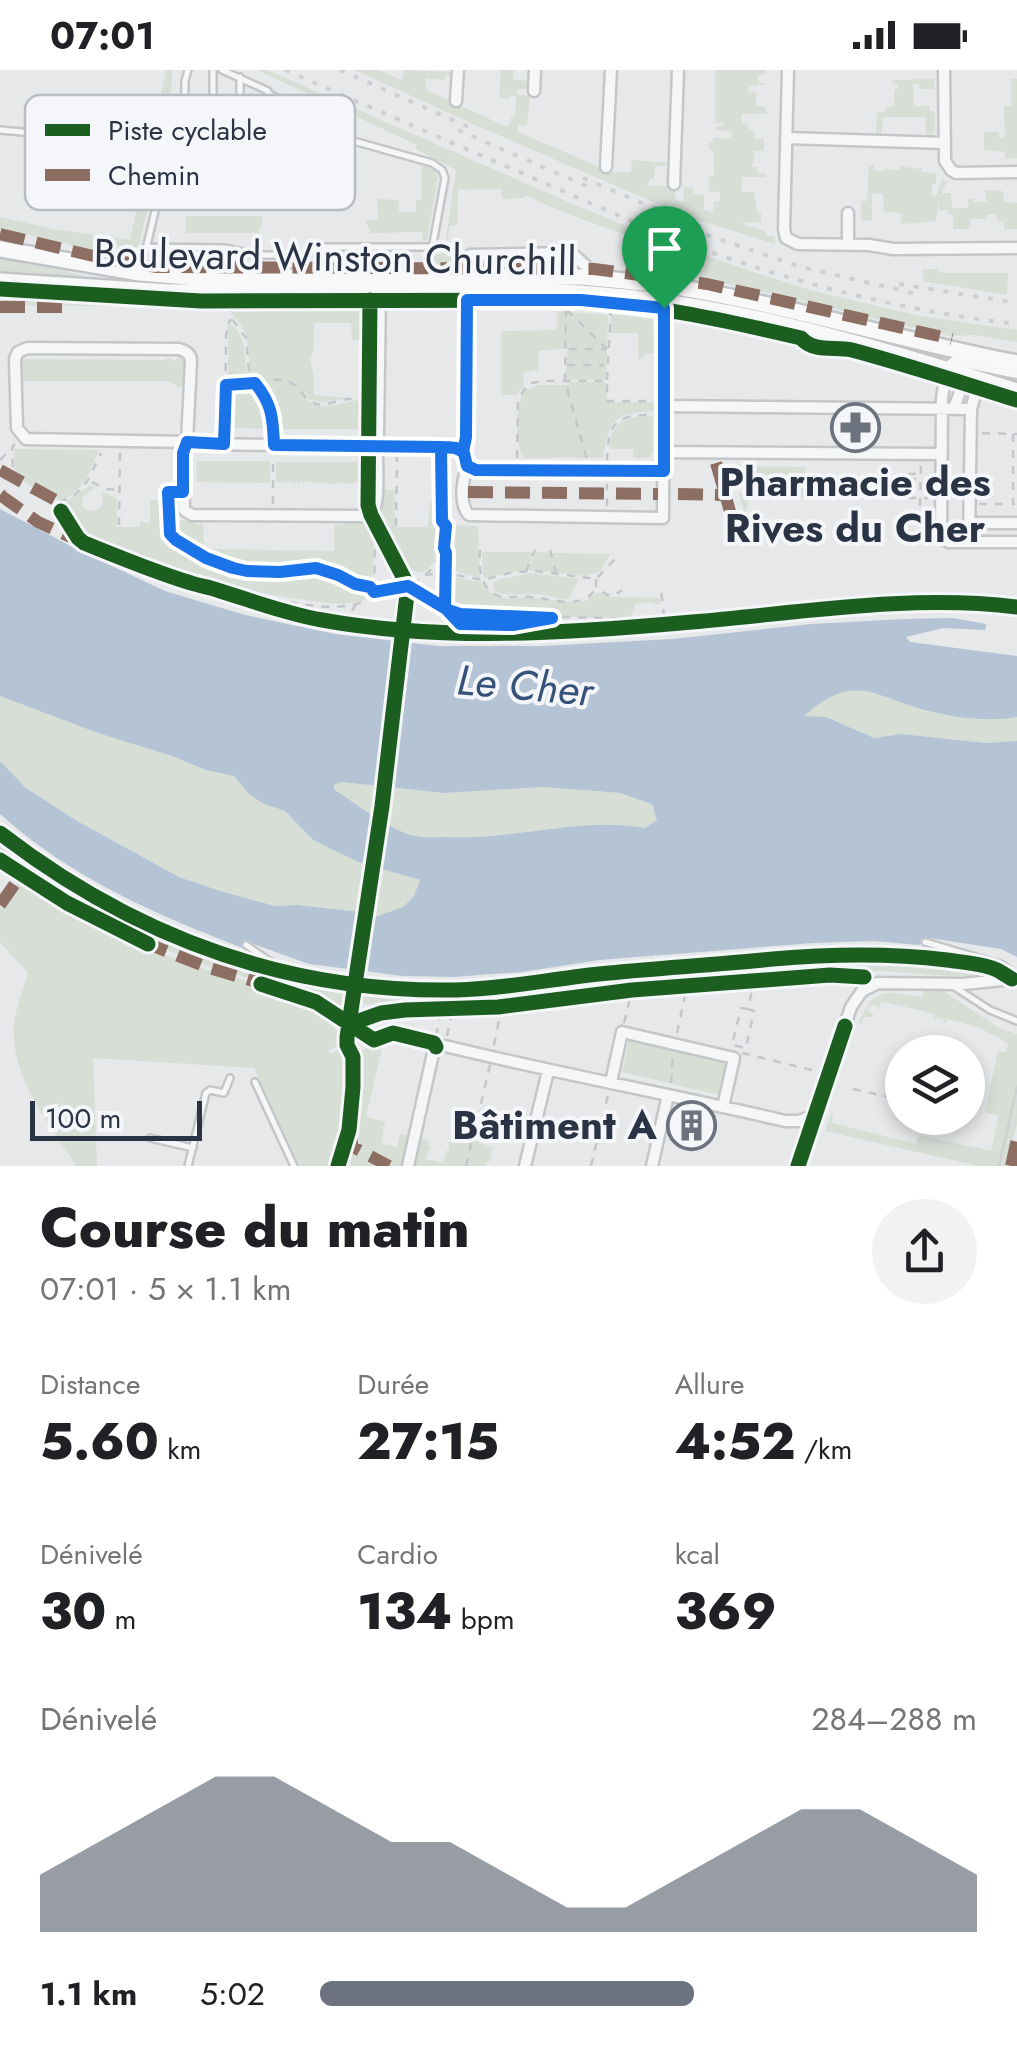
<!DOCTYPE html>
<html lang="fr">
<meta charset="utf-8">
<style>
body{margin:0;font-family:Jost,sans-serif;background:#f2f2f2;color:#202124;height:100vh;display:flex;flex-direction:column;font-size:38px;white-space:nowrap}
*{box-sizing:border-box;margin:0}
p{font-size:32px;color:#757577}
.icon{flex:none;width:55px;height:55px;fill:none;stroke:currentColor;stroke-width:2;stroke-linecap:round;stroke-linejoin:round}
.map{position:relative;height:1096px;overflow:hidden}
.details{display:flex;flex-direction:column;background:#fff;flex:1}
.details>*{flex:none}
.controls{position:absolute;left:885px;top:965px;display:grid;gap:20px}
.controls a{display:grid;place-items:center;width:100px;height:100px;border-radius:50%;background:#fff;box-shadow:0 5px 15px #0003;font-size:50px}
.scale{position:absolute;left:30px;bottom:25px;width:172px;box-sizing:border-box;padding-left:10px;border:5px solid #2b3445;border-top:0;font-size:28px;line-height:35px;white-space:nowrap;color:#2b3445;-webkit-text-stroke:8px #f4f6f9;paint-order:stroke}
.pin{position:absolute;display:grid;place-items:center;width:85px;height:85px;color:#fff;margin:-102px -42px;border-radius:50% 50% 50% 0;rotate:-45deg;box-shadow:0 0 10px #0007}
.pin .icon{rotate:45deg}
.round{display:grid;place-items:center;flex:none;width:105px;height:105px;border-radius:52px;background:#f2f2f2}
.headline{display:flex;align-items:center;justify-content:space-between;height:170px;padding:0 40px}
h1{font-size:55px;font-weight:800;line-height:75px}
.stats{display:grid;grid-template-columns:repeat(3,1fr);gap:15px;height:170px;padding:10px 40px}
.stats div{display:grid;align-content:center}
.stats b{font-size:50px;font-weight:800}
.stats small{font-size:28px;font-weight:400}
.stats p{font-size:28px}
.chart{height:280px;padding:20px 40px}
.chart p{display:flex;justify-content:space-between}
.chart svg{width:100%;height:180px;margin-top:10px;fill:#6c737f;opacity:.7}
ul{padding:0 40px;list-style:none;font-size:32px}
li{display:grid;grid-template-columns:160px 120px 1fr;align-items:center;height:75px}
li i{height:25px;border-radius:12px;background:#6c737f}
.status{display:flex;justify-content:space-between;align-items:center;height:70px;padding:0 50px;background:#fff;direction:ltr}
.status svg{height:28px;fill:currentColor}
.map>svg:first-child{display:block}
.green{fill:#d6ded6}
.water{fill:#b4c4d5;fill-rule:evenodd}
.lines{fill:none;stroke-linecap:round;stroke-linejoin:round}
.service-casing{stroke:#c4c6c8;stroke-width:10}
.minor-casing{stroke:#c4c6c8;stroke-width:15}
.primary-casing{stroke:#c2c5c8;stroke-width:20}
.path{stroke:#c5c6ca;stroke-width:2.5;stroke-dasharray:8 8;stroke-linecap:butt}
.service{stroke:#f5f6f7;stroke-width:5}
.minor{stroke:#f5f6f7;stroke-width:10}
.primary{stroke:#f8f8f8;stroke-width:15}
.tram{stroke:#cecfd2;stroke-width:2.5}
.rail{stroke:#cecfd2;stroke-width:4;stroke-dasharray:5 10;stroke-linecap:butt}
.quiet{stroke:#8d6e63;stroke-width:12;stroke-dasharray:25 12;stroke-linecap:butt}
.cycleway-casing{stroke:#f4f6f9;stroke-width:21}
.cycleway{stroke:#1b5e20;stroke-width:15}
.route-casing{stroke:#fff;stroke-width:20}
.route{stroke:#1a73e8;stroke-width:12}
.labels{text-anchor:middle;stroke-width:8;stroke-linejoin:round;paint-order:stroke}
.street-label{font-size:40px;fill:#2b3445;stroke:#f4f6f9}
.poi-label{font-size:40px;font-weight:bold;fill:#2b3445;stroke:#f4f6f9}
.water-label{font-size:42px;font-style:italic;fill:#34527a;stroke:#f4f6f9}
.key{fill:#f4f6f9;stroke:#b8bcc3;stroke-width:2.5}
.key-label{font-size:28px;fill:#2b3445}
</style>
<div class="status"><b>07:01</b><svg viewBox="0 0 49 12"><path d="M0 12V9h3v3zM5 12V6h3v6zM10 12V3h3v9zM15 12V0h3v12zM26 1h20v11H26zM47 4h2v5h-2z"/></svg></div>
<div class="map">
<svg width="1017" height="1096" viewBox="0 0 1017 1096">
<rect width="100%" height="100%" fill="#e6e8ea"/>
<path class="green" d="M166,0H172L170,59L158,79L164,84L157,100L136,188L124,186L114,180L99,179L91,181L52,170L0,159V147L53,159L130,170Z
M257,0H267L575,135L655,168L750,201L813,221L920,246L1017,260V272L975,265L950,266L737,216L671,203L664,198L670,194L662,180L642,168L623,164L565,143L524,125V128L502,129L501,119L458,120L457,155L450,156L446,178L455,181V193L435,194L436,185L444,183L456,100L416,79L417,75Z
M355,0H379L402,10L404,0L453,2L452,6H445V10L426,8V20L507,57L510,53L511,47H515L516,26L510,25L509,29L499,28L501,0H514L513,9L528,11L527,19H517V25L530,26L527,56L518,55V62L611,102H631L632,90L667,93L666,96H655L654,109H650L647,116H676L675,129L683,132L684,117L693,118V124L704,125V140L713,143L714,132L720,131V122L709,121V106L714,105V81L709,80L710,72H713V68L731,69L732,62L716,60V57L723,56L724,53H715V0H766V4L758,5V12L766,14L749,17L748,21L756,22V35L766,38L767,44H742V53H747L749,61H755V69H764V81H755L752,97H757V103H765V107H742L741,122H754L757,142H761V152L740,153L766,162V166L775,167V174L688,147L466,51Z
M934,9V19H919V14H913L914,36H929L930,41H935V60L932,65H926L925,47H886L883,48L881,64H876L877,42H885L886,37L894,36V20L897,19L898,14L892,13V10Z
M1011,9H1017V88L1005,89V82L984,80V62H999V68L1005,67L1004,36H1011Z
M421,94L434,99L438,107L427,170L423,171L422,162L371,163L365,150H378L377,129L399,130V142H416V130L422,129Z
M874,95V100L884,101L885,99L900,100V96L917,99L921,97L922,102L936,104V114H932V126H936L942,109L947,111L940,128L944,123H951L952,138H968V129H974V132H987L985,120L1003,121L1004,132L1017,133V159H1004V151H997L996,144L987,145V149H970L969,159H953V144H948L947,140H939V130L936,151L901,154V143L884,142L883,123L872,124V151L861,150V131H867L869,96Z
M186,146H262V158H259V163H186Z
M0,185L89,207L125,213H195V216L0,205Z
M923,199H939V202L943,203H1008L1007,225L923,211Z
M0,220L198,233L199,237L0,235Z
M364,241V270H352L351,253H314V278L310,290L314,306V325L347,328L322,333L308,329L305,322L301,324C320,347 339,330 363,330V359H276L273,340L265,322L261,325L269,344L271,359L227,358L228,318L244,316V313H228V253C248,264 243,282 247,302L250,298L246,263L231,242Z
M557,241L608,245L606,310H566L567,278L539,281L538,300L524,303L523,316L517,325H501V261L557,260Z
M611,244L653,249L654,284L645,283L642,288L638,289V263H610Z
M30,281L24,289L165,290L168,288L174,291L182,285L186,290L183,306L186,307V311L179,318L169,311H23L20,315L19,287Z
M567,312H606L607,332H654V341C611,344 611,348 603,388H523C514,369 516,338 524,320L538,315H568Z
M653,346V380L650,388H634L633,379H610C610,349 628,347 653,346Z
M14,379L99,380C89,402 86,420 62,430C48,423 17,414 14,397C13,391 14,385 14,379Z
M196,391H270V413L197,412Z
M276,392H363V420L357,412L344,414L342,412L339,414L337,412L334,414L321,412L319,414L306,411L304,413L301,411L299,414L296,411L294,414L291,411L284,413L281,411L276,413Z
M735,396L805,397V428H748L746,448L739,423L747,420L748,416L737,413L733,398Z
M91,415L94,419C86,423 79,427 83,437C89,443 98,442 103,434L101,423H106L117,429V457H140V452H150V430H166V450L169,466L204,488L234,499L283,503L313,499L330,504L358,517L371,519L366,528L361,531L344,534L324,533L197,513L131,490L89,471L63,440V434Z
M383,420H395V457H428L430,431H438V455L443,456C442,474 440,491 424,502C404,504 379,471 380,451C380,442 383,430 383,420Z
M169,450L194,451L195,454H203L204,479L334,481V455H343L344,452H370L374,459L372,516C351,513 334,498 313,496C302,496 293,500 282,500C249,502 220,494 193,477C179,469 170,468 169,450Z
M448,455L478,456L480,508L447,499Z
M482,482H534L526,500L486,508L483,504Z
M536,482L550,483L552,486V483L610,484L600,502L585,506L559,503L555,499L553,502L528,500Z
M531,503L579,509L569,529C556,529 545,524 532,524C519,524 508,526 495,522L493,513L497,510Z
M447,506L481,512L493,524L508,529L528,527L577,533L585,531L599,522L610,527L660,528V535L651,532L635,534L631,547L615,548L465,544L449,539Z
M847,620C875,620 897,631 923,639C954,648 985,652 1017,647V671L986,673L901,664L874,668L862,665L839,652L803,646L822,630Z
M0,626L98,663L172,686L206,700L234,706L250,725L263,733L285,741L312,769L329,778L361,793L420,810L414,826L403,837L378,846L361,842L297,835L275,836L220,821L179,807L77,751L26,718L0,691Z
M342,712L443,723L544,717L620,723L652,734L657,750L645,758C580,746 512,771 446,767C436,767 424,768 415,766C389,760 357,734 335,720L332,715Z
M0,766L35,794L74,818L72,824L79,829L83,824L117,843L112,854L48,819L0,787Z
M20,808C73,840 126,871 184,892C234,910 290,917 335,946V959L343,967V972L328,981L331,984L345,975C364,1014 338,1058 329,1096H300L254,998L93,988L97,1096H76C50,1054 10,1008 14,955C16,937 23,920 28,903L0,872V838Z
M121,845C152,860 191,878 225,890C264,903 312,911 351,916L348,938L339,942C296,918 247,909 200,893C171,882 143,869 115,856Z
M831,888L913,890L986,898V902L995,904C943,911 890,897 837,901L831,899Z
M653,902L652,916L510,933L500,932L499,920Z
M358,917L459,923L460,929L470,928V921H495L496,933L479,935L405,937L368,944L372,935L356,932Z
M924,918L942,920L999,958L1017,964V1054L1007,1096H978L825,1061L831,1044L833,1045L832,1053L916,1074L919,1065L991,1081L999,1046L985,1042L998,981L1006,982L1008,974C985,959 976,956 947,949L946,953H944V949L937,947L934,951L935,944L881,931L879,939L873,934L867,939L875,947H864L861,953H859C875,914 887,923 923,927Z
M384,970L366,1047L386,1052L382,1059L384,1060L381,1074L397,1077L400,1064L429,1070L428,1075L431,1076L425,1089L443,1093L447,1080H449V1072L467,1073L472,1065L477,1066L476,1071L494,1078L490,1084L492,1086L491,1091H488L486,1096H340L343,1082L358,1080L359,1070L353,1068L352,1065L357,986L371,974Z
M629,970L727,992L719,1025L622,1002Z"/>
<path class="water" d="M0,439L82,482L165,521L245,545L335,564L437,576H542L672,569L812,554L904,549L953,548L986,554L985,560L943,558L906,567L910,572L1017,586V647C986,652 955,648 925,640C871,625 853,602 804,646L826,647L874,668L901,664L986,673L1017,671V887L1001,879L929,868L919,875L874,871L813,873L599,890L522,902L453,907L403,906L309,894L248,872L243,878C156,845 70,807 0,744V691L26,718L77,751L179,807L220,821L275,836L297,835L361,842L378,846L403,837L414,826L420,810L361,793L329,778L312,769L285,741L262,733L250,725L234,706L206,700L172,686L98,663L0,626ZM342,712L443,723L544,717L620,723L652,734L657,750L645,758C580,746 512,771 446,767C436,767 425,768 415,766C389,760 357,734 335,720L333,715Z"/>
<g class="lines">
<defs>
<path id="service" d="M222,0L268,21V82
M240,7V83
M269,24L344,61L350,72
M0,60L55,65L79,82
M184,75L190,81L196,83H319L341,73L357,72L432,93L442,100L445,108L427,206
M184,75L185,11L188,0
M213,82V0
M196,83L197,104L203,112L323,110L327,106V82
M114,88L132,91L139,95L137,107
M146,177L226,178L255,185H302L325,177H432
M141,200L167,91L184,75
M925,872L1003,895L1009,900L1012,909L1017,908
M246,875L290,905
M953,916L990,940L1017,951
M255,1012L294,1096
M150,1068L193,1078
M188,1096L206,1023L210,1020L224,1023L230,1008"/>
<path id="minor" d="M788,0L784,159L786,168L798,174L869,175L893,179L1017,178
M944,0L945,91L951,100L956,103L1017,102
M534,21L535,0
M456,31L458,0
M786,68L945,73
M606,97L611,0
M674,114L678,0
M848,175V143
M458,206L470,185L566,183L575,186L599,208
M380,222L378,365C375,386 381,426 373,443L364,446L192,445L184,440L183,383L187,372L199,374L368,376H376C401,377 441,371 463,382
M467,222L466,367L463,382L468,397L477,400L664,401
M27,278L179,279C186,281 191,284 191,291L187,372L26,369L17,358L15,289L18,282Z
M984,311L977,318L971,339L969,472H949L943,469L941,464L942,329L946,299L954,292H963L1017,303
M664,336L971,339
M954,338L962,317L964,301
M664,382L942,384
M468,397C462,409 459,435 469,445L663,448L664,231
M969,453H1017
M969,472H1017
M611,1012L622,962L734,988L723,1037
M408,1096L434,979L441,975C555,1003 670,1024 785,1051H799L815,1045
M525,1096L548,1001
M652,1096L668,1025
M798,1096L851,937L862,921L878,913L963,914L1012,909"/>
<path id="primary" d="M0,179L140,203L190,207H582C617,210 653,213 688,219C799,238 906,272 1017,293
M0,211L169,222H554C713,227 866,274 1017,321"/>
</defs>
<use href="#service" class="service-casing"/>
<use href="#minor" class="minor-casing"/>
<use href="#primary" class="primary-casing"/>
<path class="path" d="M229,234L232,249L246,268L249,302L268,331L273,364
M566,239L565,311L587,390
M567,240L607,279
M569,279H606
M567,295H604
M607,310L611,238
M226,315L284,309L297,316L306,328L316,334L323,335L347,329H367
M982,363L1017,364
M1013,364V434H1017
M225,365L226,266L228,254L231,249
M517,388L518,331L527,314L542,311H607V331H652
M0,390L11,379
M607,391C608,356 612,345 650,345
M908,404H920
M908,409H920
M92,412L105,419L117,420
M175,422H168L167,451L172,467L206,488L240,500L281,502L316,498L332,503L355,514L371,517L374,522L375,468L378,459
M2,426L13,407L12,378L16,372
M908,428H928
M59,432C86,424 90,405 101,383
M273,434V387
M979,434H1011
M607,436V414
M920,436L921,394
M119,455L120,383
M396,456L397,387
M444,480L445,536
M480,480C479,495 479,514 493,523C505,531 518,525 531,527C547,528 563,534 578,531C588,529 592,525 596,517
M550,480L556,503
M526,501L535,480
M425,505L445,503L483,510L513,502L536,501L596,509L618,486
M596,509V517L607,525H615L622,520
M409,517L448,540L470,545L649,549L665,555L661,520
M211,518C257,520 312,545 357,534C366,531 369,524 376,521C384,518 397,520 406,516C433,508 445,481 445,456L441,451V388
M449,541L460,554L513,555L545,550
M342,553L356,535
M122,839L126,831
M114,854L119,844
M767,880L770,910
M829,885L830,905
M707,886L709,914
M653,888L656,918
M748,939L741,938L732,975L746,978L754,941L748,939L754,911
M624,953L632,920
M677,963L687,916
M436,966L442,938
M447,966L453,938
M494,975L500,945L497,918
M742,983L816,1001
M671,1013L673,986
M853,1019L902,1030
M466,1096L490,995
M591,1096L608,1025"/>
<use href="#service" class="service"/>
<use href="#minor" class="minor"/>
<use href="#primary" class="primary"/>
<path class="tram" d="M999,1096L1017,1017"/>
<path class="rail" d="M285,0L659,163C775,208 893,240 1017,254
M340,0L473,59
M458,60L591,118
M583,108L693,154
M678,155L801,197L913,223
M899,214L1017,233"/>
<path class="quiet" d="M0,164L110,190L157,197L594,199L707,214L952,269
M0,237H66
M716,393L738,469
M0,400L59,432L63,444
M468,422L658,424
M678,424L725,425
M0,425L38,452L75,469
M0,835L21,805
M143,872L209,898L270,916
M349,1060L353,1077L389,1096
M1011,1096L1017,1069"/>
<defs>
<path id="cycleway" d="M0,219L201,231L581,230C656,235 728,251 801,268C814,283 835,276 852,280C908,295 962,313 1017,330
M61,441L78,468L84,473C119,487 154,502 191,513C200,516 210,517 220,521C253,531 287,544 322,550C444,572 570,563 692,552C799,543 910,524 1017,537
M0,763C135,867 285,923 456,920C505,919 551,909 599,904C657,898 715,895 773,889C831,884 889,883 947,890C961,892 978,893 992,898C999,900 1005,905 1012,909
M0,790L67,833L148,874
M261,914L316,932L374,970L393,963L434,973L436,977
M350,954L381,943L405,940L498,937L632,920L830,905L864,907
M338,1096L349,1060L353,1017V987L347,975V967L382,736L408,516L371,445L368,435L370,230
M798,1096L845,956"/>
</defs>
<use href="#cycleway" class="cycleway-casing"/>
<use href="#cycleway" class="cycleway"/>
</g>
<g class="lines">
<defs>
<path id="route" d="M664,238L581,230H467L466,367L463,382L456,378L441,377L274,375C273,348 272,334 255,313L226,315L224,374L187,372L183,383V422H168L170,464L176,470L206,488L233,498L247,501L280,502L316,498L338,505L355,514L370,517L374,522L408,516L448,540L460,544L552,548L513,555L460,554L445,538L446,483L444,478L446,456L442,451L441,377C449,377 458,377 464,383L467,396L476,400L664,401V238"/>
</defs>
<use href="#route" class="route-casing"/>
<use href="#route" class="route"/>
</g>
<defs>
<symbol id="pharmacy-ring" viewBox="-11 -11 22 22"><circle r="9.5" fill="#f4f6f9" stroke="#6c737f" stroke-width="1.5"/><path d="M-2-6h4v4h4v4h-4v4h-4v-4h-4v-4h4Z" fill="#6c737f"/></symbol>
<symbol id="building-ring" viewBox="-11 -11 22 22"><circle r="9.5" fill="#f4f6f9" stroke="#6c737f" stroke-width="1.5"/><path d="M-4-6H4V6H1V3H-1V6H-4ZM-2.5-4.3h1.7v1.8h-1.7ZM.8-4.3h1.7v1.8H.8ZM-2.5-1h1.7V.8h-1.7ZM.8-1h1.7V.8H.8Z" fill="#6c737f"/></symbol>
</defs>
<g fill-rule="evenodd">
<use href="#pharmacy-ring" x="828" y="330" width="55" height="55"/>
<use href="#building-ring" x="664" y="1028" width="55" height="55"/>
</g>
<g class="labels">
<g class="street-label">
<text transform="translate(335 187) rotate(1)" y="14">Boulevard Winston Churchill</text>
</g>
<g class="poi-label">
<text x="855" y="426">Pharmacie des<tspan x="855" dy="46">Rives du Cher</tspan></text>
<text x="657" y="1069" text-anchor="end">Bâtiment A</text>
</g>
<g class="water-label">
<text transform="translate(525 615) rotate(5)" y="15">Le Cher</text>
</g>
</g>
<rect x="25" y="25" width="330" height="115" rx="15" class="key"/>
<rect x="45" y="54" width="45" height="12" fill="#1b5e20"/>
<rect x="45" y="99" width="45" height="12" fill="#8d6e63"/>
<g class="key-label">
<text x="108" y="70">Piste cyclable</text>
<text x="108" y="115">Chemin</text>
</g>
</svg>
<div class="controls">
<a><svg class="icon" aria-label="layers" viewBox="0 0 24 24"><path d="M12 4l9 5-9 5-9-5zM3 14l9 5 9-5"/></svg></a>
</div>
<div class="scale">100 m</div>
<div class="pin" style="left:664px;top:238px;background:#1e9e55"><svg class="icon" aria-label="arrive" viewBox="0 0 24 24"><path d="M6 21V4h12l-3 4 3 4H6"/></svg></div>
</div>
<section class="details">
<div class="headline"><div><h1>Course du matin</h1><p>07:01 · 5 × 1.1 km</p></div><a class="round"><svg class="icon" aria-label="share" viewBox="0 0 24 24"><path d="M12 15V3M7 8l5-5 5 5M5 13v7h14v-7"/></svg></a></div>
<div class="stats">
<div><p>Distance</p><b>5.60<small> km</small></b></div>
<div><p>Durée</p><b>27:15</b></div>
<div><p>Allure</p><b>4:52<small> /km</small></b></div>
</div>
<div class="stats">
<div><p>Dénivelé</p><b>30<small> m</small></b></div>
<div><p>Cardio</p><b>134<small> bpm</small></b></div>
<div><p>kcal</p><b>369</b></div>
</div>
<div class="chart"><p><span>Dénivelé</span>284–288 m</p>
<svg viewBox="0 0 160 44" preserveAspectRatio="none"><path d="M0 44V30L10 22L20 14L30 6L40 6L50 14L60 22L70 22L80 30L90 38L100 38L110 30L120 22L130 14L140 14L150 22L160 30V44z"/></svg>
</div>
<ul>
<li><b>1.1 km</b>5:02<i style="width:57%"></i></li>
</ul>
</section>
